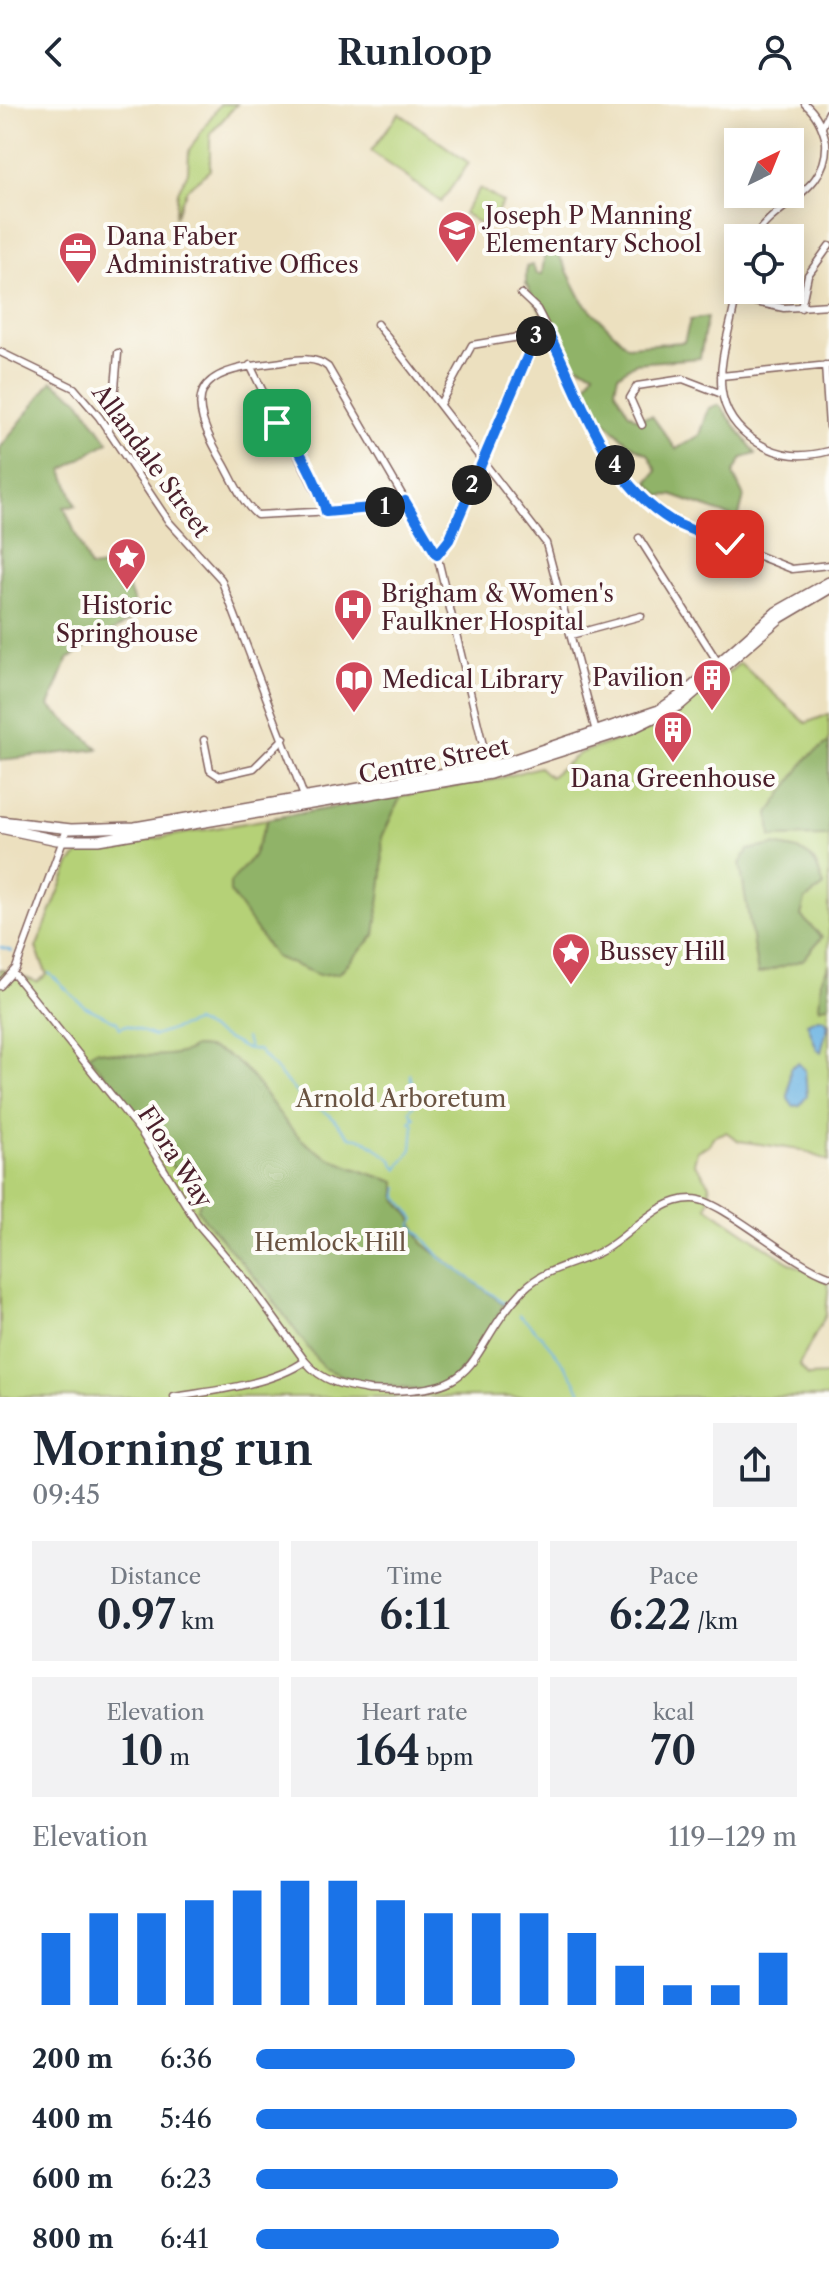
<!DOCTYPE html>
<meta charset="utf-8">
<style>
body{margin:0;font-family:"Libre Caslon Text",serif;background:#f2f2f3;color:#1f2937;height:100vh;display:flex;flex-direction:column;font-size:30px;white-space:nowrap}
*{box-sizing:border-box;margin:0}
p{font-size:26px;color:#747a83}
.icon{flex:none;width:44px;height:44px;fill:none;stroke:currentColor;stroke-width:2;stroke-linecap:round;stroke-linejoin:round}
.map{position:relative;height:1293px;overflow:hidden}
.side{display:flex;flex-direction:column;background:#fff;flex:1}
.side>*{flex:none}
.needle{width:52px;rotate:43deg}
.buttons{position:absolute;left:724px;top:24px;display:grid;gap:16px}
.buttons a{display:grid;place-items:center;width:80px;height:80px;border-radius:0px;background:#fff;box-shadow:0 4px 20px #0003;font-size:40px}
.pin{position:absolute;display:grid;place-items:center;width:68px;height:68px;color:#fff;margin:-34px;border-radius:16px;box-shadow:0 4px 12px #0006}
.km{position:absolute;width:40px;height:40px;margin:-20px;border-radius:50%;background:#222;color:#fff;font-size:22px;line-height:40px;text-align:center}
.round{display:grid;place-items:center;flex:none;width:84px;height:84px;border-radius:0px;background:#f2f2f3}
.overview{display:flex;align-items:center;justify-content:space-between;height:136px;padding:0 32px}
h1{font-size:44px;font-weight:600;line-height:60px}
.figures{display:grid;grid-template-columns:repeat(3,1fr);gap:12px;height:136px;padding:8px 32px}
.figures div{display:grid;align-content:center;border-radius:0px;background:#f2f2f3;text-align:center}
.figures b{font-size:40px;font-weight:600}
.figures small{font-size:22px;font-weight:400}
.figures p{font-size:22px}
.chart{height:224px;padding:16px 32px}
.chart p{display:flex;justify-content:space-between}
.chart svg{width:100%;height:144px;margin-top:8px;stroke:#1a73e8;stroke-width:6}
ul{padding:0 32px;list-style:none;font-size:26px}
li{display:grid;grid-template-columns:128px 96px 1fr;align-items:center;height:60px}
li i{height:20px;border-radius:10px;background:#1a73e8}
header{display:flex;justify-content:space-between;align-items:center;height:104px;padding:0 32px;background:#fff;font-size:36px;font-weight:600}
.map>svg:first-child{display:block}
.green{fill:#b5d177;stroke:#807851;stroke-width:2}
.forest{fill:#90b368;stroke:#6d694a;stroke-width:2}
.water{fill:#6ab3e2;stroke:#5a6986;stroke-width:2}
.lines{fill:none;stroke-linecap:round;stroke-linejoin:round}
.stream{stroke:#6ab3e2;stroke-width:2}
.minor-casing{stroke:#83635f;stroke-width:9}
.highway-casing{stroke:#83635f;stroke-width:12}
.minor{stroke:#fff;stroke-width:6}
.highway{stroke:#fff;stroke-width:9}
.route-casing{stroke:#fff;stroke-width:16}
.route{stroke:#1a73e8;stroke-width:10}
.labels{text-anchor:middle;stroke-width:8;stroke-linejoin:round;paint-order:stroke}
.poi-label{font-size:24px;fill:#4a1f2b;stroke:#fdfcf7;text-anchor:start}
.street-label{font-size:24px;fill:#4a1f2b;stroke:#fdfcf7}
.park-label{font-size:24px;fill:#6a5442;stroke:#fdfcf7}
</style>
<header><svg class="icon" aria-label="back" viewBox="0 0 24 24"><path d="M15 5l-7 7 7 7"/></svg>Runloop<svg class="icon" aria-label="person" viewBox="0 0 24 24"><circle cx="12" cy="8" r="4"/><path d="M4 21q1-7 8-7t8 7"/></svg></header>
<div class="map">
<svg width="829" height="1293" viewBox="0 0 829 1293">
<rect width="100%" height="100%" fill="#fdfcf7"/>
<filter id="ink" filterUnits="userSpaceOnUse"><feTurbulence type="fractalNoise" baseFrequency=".0125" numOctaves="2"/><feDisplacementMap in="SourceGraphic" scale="16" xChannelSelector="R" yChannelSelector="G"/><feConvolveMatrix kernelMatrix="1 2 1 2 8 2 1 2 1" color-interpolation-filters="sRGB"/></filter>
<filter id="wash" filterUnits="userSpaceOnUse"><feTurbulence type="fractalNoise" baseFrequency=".006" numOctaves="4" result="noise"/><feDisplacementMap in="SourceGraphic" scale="32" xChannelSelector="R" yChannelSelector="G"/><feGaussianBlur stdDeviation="1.8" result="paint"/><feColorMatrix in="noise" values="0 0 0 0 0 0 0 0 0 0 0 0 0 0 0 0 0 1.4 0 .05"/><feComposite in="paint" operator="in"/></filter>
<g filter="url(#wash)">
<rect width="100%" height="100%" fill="#ece0bf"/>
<path class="green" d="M220,0H237L210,30V66L187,85L175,113L178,87L188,68L189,46Z
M399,9L469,59L441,98L371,47Z
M480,84L503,99L486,124L464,109Z
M740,559L806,619L829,610V1057L801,1046L739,1037L726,1028L713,1033L709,1041L697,1047L694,1059C708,1076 714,1081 707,1103L788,1158L829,1178L826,1211L799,1261L808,1272L829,1271V1293H0V865L37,878L47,871L36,844L70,760L78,751L89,746L493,676L539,663L550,673L580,649L664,620Z"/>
<path class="forest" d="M550,141L555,143L583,198L627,242L684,238L690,216L707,213L700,254L635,259L618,271L615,285L628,308L636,314L652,312L676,345L700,331L709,304L718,301L722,304L756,350L742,354L733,370L744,393L738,415L671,391L660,392L648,378L657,367L648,350C627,342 592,308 584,286L594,268L567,257L526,180V163L532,161L537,170H542L545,146Z
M52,277L79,296L108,338L63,366L76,402L64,403L90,464L119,460L139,511L68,555L49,602L99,645L0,656V344Z
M829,638V732L771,733L769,709L808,653Z
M401,692L382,733L383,769L375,831L339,869L319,871L275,853L230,788V779L253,752L268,715Z
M774,741C809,748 813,747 824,782L805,796L801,812L822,833L803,856L758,870L740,760L748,746Z
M829,861V901L819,904L821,876Z
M194,943C251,942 268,1009 306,1039C331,1059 365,1068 396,1078V1095L411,1113L422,1139L504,1200L476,1251L448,1280L422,1287L356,1277L323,1264L265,1185L205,1116L197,1105L201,1095L196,1082L181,1076L149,1026L88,951L96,946C119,951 176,957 194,943Z"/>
<path class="water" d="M818,914L825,915L828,921L821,948L817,945L807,919Z
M798,959L805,966L807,992L800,1001L793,1002L788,995L790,964Z"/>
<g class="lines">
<path class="stream" d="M0,843L12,847
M49,869L84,902L117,918L120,924L126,921L154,932L195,918L244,944L258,946L300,993L330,1011L350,1033L364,1035L392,1056L398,1066
M246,934L249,944
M398,1065L412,1045L414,1021L410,1018L415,1014L410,1007L416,998L410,970
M398,1084V1093L415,1115L412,1121L441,1154L506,1200
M519,1211C537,1225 578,1273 582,1293"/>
</g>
</g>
<g filter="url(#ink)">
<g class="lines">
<defs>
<path id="minor" d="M822,23L829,8
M754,134C775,98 829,88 826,38C823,24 817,10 805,0
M738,181C731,238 694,299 758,339C781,353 803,354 829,347
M521,190L537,205C577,279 599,372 676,419L792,465L829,461
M736,194L784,204L829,201
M801,204L808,171L829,142
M377,220L546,439L596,628
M0,248L74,284L99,313L169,418L221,475L305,695
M250,261L268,298L271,315L285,325L326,408
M825,261L829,323
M721,272L829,261
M268,298L280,306L284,322
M440,300L472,241L548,228
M642,321L630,294L637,282L683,275L722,290
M107,326L112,319L118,249
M405,397L371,405L257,411C242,399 233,376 224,360C182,289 194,267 275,259C292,257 313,250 328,263L437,451L488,662
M639,434L719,560
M437,451L449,436L536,232
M571,531L641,512
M204,636L210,666L219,672L254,664L284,634
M13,869L141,1028L197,1119L250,1181L305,1257
M0,882L16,864L67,725
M174,1293C213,1287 273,1280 305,1257C322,1278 344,1282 369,1286C490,1293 462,1250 524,1185C545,1164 574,1161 600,1148C630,1133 656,1094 693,1095C721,1095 790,1159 829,1172"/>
<path id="highway" d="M0,717L71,725L135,723L503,659L659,606L688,586L776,508L829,478
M0,724L57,736H98L490,670L631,625L680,601L780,514L829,485"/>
</defs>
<use href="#minor" class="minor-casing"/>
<use href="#highway" class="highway-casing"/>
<use href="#minor" class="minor"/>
<use href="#highway" class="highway"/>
</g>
</g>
<g class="lines" filter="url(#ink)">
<defs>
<path id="route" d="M277,319C294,329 321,388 326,408L393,402L405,397L437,451L449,436L536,232L548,228C582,294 604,376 672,417C689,427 711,432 730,440"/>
</defs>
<use href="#route" class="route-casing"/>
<use href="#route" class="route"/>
</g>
<defs>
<symbol id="school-pin" viewBox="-11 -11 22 30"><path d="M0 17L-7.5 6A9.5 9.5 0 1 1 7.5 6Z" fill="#d1495b" stroke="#fdfcf7"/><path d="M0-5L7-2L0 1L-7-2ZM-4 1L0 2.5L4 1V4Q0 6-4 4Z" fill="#fff"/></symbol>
<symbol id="office-pin" viewBox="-11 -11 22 30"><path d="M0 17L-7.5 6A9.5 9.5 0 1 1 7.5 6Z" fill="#d1495b" stroke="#fdfcf7"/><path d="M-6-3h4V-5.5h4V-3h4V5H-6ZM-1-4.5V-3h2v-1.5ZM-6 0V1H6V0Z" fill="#fff"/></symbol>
<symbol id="sight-pin" viewBox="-11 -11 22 30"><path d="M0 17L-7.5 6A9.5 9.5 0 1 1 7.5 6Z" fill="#d1495b" stroke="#fdfcf7"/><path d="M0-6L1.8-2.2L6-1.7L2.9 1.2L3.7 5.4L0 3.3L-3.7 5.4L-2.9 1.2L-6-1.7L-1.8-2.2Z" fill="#fff"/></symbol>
<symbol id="hospital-pin" viewBox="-11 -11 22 30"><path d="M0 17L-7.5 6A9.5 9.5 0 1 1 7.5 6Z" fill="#d1495b" stroke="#fdfcf7"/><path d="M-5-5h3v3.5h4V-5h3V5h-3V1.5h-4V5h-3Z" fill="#fff"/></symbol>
<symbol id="building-pin" viewBox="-11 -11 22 30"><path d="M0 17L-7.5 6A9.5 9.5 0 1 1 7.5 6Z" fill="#d1495b" stroke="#fdfcf7"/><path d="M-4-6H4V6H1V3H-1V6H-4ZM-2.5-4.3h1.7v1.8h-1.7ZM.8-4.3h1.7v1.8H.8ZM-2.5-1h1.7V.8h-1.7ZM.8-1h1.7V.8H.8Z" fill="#fff"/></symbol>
<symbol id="library-pin" viewBox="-11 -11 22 30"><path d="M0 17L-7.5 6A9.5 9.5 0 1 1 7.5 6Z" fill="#d1495b" stroke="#fdfcf7"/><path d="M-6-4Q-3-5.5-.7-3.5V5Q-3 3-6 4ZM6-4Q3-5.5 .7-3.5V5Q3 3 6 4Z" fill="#fff"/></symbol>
</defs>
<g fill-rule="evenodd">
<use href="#school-pin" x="435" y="104" width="44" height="60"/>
<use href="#office-pin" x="56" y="125" width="44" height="60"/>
<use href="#sight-pin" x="105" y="431" width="44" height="60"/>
<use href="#hospital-pin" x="331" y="482" width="44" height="60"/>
<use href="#building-pin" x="690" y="552" width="44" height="60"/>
<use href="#library-pin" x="332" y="554" width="44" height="60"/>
<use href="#building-pin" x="651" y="604" width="44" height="60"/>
<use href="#sight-pin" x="549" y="826" width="44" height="60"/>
</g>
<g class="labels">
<g class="poi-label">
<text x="485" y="120">Joseph P Manning<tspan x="485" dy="28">Elementary School</tspan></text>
<text x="106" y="141">Dana Faber<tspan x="106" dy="28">Administrative Offices</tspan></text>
<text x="381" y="498">Brigham &amp; Women's<tspan x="381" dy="28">Faulkner Hospital</tspan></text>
<text x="127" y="510" text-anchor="middle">Historic<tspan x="127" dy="28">Springhouse</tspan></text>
<text x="684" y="582" text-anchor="end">Pavilion</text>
<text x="382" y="584">Medical Library</text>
<text x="673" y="683" text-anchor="middle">Dana Greenhouse</text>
<text x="599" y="856">Bussey Hill</text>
</g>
<g class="street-label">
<text transform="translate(151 357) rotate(54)" y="8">Allandale Street</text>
<text transform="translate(434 657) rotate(-11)" y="8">Centre Street</text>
<text transform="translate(175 1053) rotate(57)" y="8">Flora Way</text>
</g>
<g class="park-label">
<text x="401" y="1003">Arnold Arboretum</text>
<text x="330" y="1147">Hemlock Hill</text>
</g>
</g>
</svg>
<div class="buttons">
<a><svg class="needle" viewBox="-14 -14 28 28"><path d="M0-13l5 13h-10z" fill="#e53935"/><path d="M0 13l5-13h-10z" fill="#747a83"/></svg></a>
<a><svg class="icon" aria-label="locate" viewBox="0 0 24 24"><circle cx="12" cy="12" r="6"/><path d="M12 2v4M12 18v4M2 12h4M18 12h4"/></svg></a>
</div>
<div class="pin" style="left:277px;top:319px;background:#1e9e55"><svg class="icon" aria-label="arrive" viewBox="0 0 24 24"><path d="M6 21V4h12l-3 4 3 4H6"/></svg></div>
<div class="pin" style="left:730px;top:440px;background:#d93025"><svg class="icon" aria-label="check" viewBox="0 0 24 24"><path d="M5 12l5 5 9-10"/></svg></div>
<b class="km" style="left:385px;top:403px">1</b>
<b class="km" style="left:472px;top:381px">2</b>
<b class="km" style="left:536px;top:232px">3</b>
<b class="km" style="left:615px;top:361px">4</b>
</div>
<section class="side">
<div class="overview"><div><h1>Morning run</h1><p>09:45</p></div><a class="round"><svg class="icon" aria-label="share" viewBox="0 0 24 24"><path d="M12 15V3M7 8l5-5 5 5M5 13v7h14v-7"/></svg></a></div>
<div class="figures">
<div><p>Distance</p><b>0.97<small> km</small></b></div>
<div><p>Time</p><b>6:11</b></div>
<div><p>Pace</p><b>6:22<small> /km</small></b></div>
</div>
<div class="figures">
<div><p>Elevation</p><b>10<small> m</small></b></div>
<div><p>Heart rate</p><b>164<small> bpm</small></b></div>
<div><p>kcal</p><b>70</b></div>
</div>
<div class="chart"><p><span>Elevation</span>119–129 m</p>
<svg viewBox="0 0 160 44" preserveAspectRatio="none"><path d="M5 44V22M15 44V16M25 44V16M35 44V12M45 44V9M55 44V6M65 44V6M75 44V12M85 44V16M95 44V16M105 44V16M115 44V22M125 44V32M135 44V38M145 44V38M155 44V28"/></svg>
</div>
<ul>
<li><b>200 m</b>6:36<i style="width:59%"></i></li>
<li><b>400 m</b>5:46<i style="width:100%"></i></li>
<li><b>600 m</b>6:23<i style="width:67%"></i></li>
<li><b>800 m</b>6:41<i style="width:56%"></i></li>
</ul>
</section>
